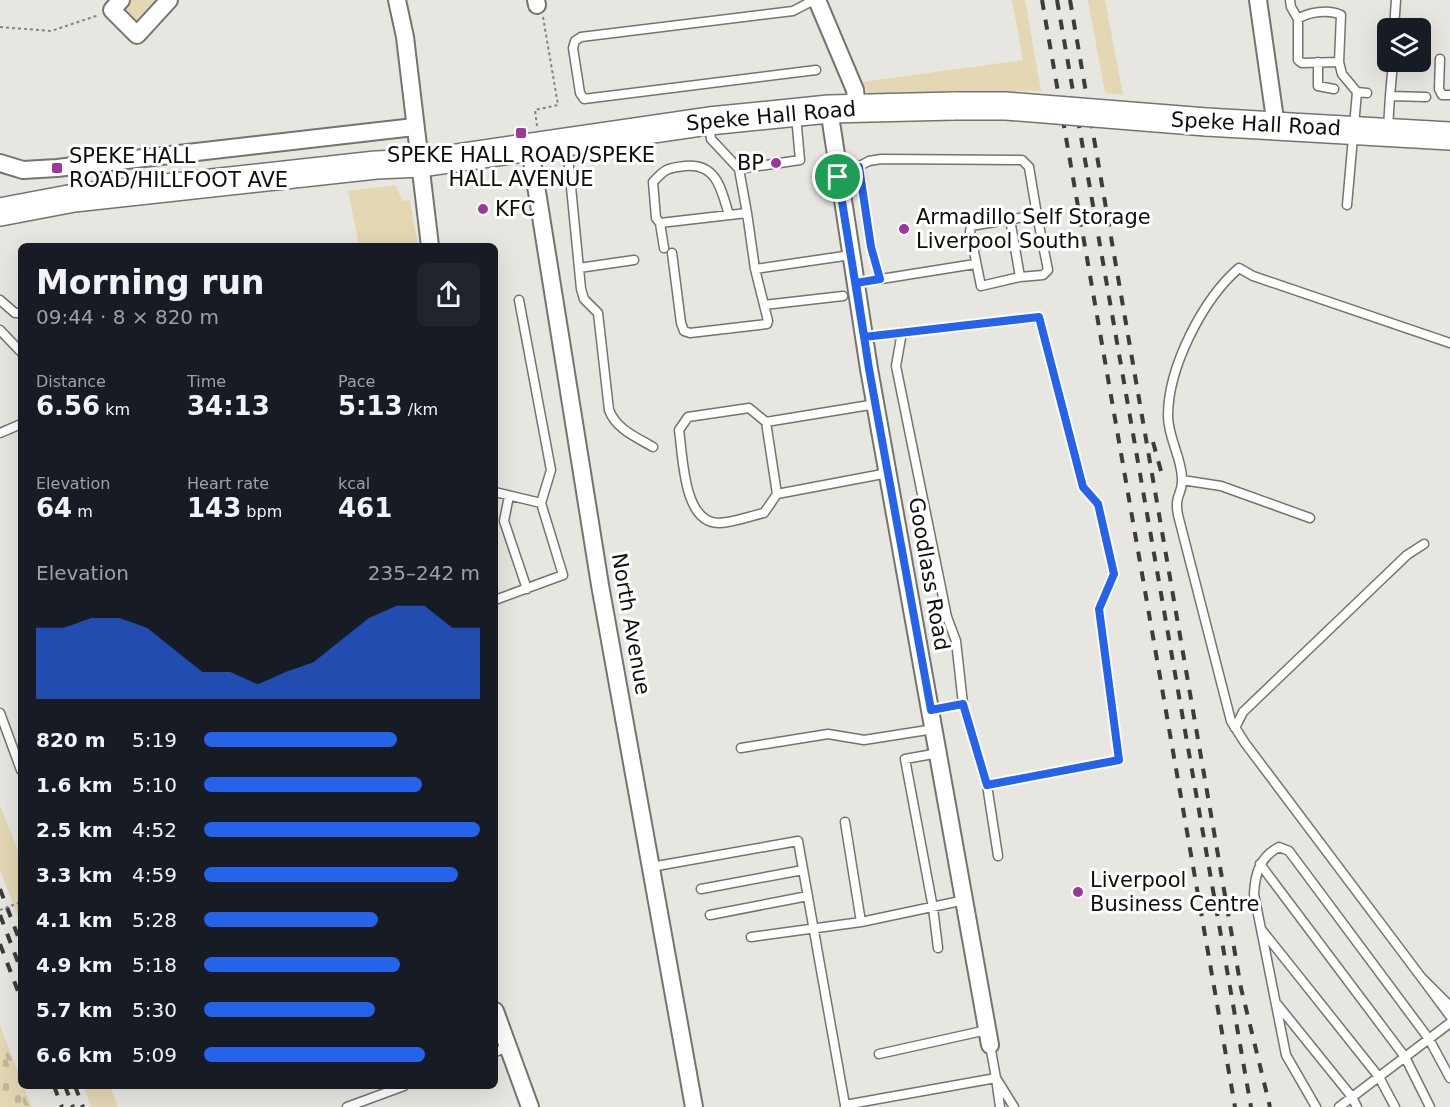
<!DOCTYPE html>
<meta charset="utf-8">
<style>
body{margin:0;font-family:"DejaVu Sans",sans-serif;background:#20242c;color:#f1f3f6;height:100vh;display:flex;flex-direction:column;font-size:22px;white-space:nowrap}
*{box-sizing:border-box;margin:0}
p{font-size:20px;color:#9ea1a6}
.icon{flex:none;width:33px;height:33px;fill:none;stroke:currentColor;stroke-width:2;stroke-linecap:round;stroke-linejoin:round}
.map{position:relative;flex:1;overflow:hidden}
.drawer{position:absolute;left:18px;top:243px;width:480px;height:846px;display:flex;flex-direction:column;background:#171b24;border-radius:9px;box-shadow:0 6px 24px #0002}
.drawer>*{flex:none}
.tools{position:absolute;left:1377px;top:18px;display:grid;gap:12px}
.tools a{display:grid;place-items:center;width:54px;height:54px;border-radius:9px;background:#171b24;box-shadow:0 6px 24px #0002;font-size:30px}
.pin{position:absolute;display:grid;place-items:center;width:51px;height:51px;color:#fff;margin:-26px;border:3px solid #fff;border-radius:50%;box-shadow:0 2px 6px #0007}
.round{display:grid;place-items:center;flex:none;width:63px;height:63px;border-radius:9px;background:#20242c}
.overview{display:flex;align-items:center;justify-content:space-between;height:102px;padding:0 18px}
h1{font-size:33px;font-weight:700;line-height:45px}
.figures{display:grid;grid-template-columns:repeat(3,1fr);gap:9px;height:102px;padding:6px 18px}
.figures div{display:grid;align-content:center}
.figures b{font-size:26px;font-weight:700}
.figures small{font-size:16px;font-weight:400}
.figures p{font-size:16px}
.chart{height:168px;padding:12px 18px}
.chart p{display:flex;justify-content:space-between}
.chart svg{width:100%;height:108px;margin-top:6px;fill:#2563eb;opacity:.7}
ul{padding:0 18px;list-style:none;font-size:20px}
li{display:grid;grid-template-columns:96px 72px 1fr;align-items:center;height:45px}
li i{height:15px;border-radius:8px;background:#2563eb}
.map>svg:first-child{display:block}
.grass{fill:#e4d7b4}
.forest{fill:url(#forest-firs)}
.cemetery{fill:url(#cemetery-stones)}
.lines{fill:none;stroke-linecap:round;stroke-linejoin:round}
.service-casing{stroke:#75736e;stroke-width:11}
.minor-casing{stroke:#75736e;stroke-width:20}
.trunk-casing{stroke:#75736e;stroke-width:30}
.path{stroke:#84827f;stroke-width:2;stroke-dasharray:3 3;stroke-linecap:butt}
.service{stroke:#fff;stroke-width:8}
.minor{stroke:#fff;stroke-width:16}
.trunk{stroke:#fff;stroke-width:27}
.rail{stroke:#3d3c3a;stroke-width:4;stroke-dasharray:10 10;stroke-linecap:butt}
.trunk-bridge-casing{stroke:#75736e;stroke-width:30;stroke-linecap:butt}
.path-bridge{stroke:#84827f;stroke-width:2;stroke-dasharray:3 3;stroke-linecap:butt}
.trunk-bridge{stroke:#fff;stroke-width:27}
.route-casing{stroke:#fff;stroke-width:12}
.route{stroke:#2563eb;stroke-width:8}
.poi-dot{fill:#9d379c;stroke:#fff;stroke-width:2}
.labels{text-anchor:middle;stroke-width:6;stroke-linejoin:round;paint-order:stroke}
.street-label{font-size:21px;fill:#0f0e0d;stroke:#fff}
.poi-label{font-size:21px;fill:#0f0e0d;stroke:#fff;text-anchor:start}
</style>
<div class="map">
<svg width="1450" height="1107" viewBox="0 0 1450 1107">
<defs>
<pattern id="forest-firs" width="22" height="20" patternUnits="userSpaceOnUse" patternTransform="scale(1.5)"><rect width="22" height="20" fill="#e4d7b4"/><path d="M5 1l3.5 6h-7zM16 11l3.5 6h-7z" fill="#c2b79a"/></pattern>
<pattern id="cemetery-stones" width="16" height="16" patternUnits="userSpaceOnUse" patternTransform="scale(1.5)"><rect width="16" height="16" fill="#e4d7b4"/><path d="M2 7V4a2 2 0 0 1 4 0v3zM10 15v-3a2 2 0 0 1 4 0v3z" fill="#c2b79a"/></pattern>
</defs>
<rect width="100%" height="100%" fill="#e8e6e0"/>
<path class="grass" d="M121,0H169L137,35L112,10Z
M1012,0H1025L1041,91L869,95L862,82L1023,60Z
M1088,0H1105L1123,95L1105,93Z
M395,185L403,201L410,200L418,246H359L348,191Z
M0,805L21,858V924L0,870Z
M83,1086H110L118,1107H91Z"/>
<path class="forest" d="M0,1025L21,1080V1086H23L32,1107H11L0,1080Z"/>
<path class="cemetery" d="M0,1041L25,1107H0Z"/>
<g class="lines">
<defs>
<path id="service" d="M814,0L793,11L581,37L575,41L573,48L580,93L584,99L816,70
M1290,0L1291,7L1298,19
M1394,28L1396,0
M1440,59L1439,89L1442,95H1450
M1318,62V86L1334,89
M1339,62L1341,15C1329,9 1308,12 1298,19V60L1302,63L1339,62L1342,74L1357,92L1347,205
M1357,92L1367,93
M1390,96L1393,62
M709,124L711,139L739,169L800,160L796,116
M1388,128L1390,96L1426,97
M567,146L581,289L584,299L598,313L609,410C616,429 636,437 653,447
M859,167L871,247L880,279
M839,177L869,161L881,159L1022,160L1029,167L1037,215
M747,213L755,269L851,255
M1010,219L1020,277L981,286L970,232L971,226L1037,215L1048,270L1043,275L1020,277
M660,223L747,213L739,169
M664,248L660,223L656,218L653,182C665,169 667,168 685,166C717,163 721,189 729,215
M672,253L681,323L684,331L690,333L767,324L768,321L755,269
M579,268L634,260
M856,283L975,264
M0,300L15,313H21
M764,305L843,296
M0,330L21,352
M864,337L1039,317L1083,487L1098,504L1114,574L1099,609L1119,760L987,785L963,704L956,641L947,617L896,366L902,332
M876,404L766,422L777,494L888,473
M766,422L749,408L688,417L679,430C683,456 683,522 718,523C732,523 750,516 764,513L777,494
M0,433L21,424
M1182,480L1221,486L1310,518
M495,492L541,503L551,470L519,300
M509,496L504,521L527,589
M495,600L563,575L541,503
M931,710L963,704
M0,713L21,770
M1235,728L1243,712L1407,555L1424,544
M741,748L828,734L864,740L934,729
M987,785L998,856
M845,822L861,922L965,900
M1260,864L1405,1057L1430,1107
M651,867L798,841L845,1105
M701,889L803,870
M710,915L808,896
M1261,929L1379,1077L1395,1107
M751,937L861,922
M938,948L933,908L905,759L939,753
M1421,977L1245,743L1231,721L1178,515C1174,494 1183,494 1182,479C1182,458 1168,438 1168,416C1168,367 1203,299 1239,268L1253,276L1450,343
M1277,1004L1352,1097L1357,1107
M1450,1006L1421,977L1450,1016
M990,1045L996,1078L1014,1107
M495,1052L508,1047
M879,1054L987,1030
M347,1107L404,1086
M845,1107V1105L996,1078L1000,1107
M1316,1107L1286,1055L1254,894C1255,873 1260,857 1279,847L1289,851L1429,1039L1450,1078
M1339,1107L1450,1023"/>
<path id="minor" d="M121,0L112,10L137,35L169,0
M397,0L405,37L430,246
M536,0L537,5
M817,0L855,90L857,108
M1258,0L1276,126
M829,109L869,369L990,1045
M530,148L600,585L694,1107
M0,163L23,170L57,168L414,127
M495,1011L530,1107"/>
<path id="trunk" d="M1206,122L1450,136
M0,212L74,198L376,165L422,163L709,121L829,109L954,106"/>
</defs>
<use href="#service" class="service-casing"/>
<use href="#minor" class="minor-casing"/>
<use href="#trunk" class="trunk-casing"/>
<path class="path" d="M0,27L51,31L99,15
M537,126L535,110L558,105L543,17"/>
<use href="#service" class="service"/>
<use href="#minor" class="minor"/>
<use href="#trunk" class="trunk"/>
<path class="rail" d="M1042,0L1235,1107
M1057,0L1251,1107
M1070,0L1241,988L1270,1107
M1153,442L1161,471
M0,889L21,944
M0,915L21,970
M0,944L21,999
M54,1086L62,1107
M65,1086L73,1107
M75,1086L83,1107"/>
<defs>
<path id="trunk-bridge" d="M954,106H1006L1206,122"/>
</defs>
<use href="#trunk-bridge" class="trunk-bridge-casing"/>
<path class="path-bridge" d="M0,910L21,902"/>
<use href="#trunk-bridge" class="trunk-bridge"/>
</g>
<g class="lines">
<defs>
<path id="route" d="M838,177L864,337L1039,317L1083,487L1098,504L1114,574L1099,609L1119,760L987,785L963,704L931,710L869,369L856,283L880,279L871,247L859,167L838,177"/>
</defs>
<use href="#route" class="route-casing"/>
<use href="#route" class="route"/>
</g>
<g class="poi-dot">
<rect x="515" y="127" width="12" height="12" rx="3"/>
<circle cx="776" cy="163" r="6"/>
<rect x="51" y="162" width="12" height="12" rx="3"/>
<circle cx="483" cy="209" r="6"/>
<circle cx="904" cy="229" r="6"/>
<circle cx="1078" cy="892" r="6"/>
</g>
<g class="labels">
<g class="street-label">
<text transform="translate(771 116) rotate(-5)" y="7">Speke Hall Road</text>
<text transform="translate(1256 124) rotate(3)" y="7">Speke Hall Road</text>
<text transform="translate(929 574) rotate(80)" y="7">Goodlass Road</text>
<text transform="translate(631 624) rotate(80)" y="7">North Avenue</text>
</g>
<g class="poi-label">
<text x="521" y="162" text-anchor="middle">SPEKE HALL ROAD/SPEKE<tspan x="521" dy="24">HALL AVENUE</tspan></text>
<text x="69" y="163">SPEKE HALL<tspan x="69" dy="24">ROAD/HILLFOOT AVE</tspan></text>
<text x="764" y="170" text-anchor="end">BP</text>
<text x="495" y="216">KFC</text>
<text x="916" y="224">Armadillo Self Storage<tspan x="916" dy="24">Liverpool South</tspan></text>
<text x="1090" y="887">Liverpool<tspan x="1090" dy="24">Business Centre</tspan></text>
</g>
</g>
</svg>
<div class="tools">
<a><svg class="icon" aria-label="layers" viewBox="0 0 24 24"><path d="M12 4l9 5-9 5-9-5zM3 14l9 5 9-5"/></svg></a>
</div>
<div class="pin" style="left:838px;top:177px;background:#1e9e55"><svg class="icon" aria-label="arrive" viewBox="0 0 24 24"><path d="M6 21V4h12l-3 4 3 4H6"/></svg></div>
<section class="drawer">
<div class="overview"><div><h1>Morning run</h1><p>09:44 · 8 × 820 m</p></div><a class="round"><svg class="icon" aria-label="share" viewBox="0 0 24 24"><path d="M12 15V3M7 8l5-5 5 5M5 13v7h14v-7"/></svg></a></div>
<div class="figures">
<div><p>Distance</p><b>6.56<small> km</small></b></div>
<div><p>Time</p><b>34:13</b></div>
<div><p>Pace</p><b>5:13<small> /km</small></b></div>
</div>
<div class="figures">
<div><p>Elevation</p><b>64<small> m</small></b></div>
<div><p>Heart rate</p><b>143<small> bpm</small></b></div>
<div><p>kcal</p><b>461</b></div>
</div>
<div class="chart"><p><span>Elevation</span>235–242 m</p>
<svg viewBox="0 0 160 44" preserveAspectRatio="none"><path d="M0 44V15L10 15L20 11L30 11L40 15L50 24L60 33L70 33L80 38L90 33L100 29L110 20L120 11L130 6L140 6L150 15L160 15V44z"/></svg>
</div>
<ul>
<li><b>820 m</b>5:19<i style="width:70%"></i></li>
<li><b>1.6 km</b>5:10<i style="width:79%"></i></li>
<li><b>2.5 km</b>4:52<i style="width:100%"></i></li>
<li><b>3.3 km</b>4:59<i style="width:92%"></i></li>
<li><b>4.1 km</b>5:28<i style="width:63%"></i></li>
<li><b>4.9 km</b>5:18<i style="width:71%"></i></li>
<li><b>5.7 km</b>5:30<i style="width:62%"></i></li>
<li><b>6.6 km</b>5:09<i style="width:80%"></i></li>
</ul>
</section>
</div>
